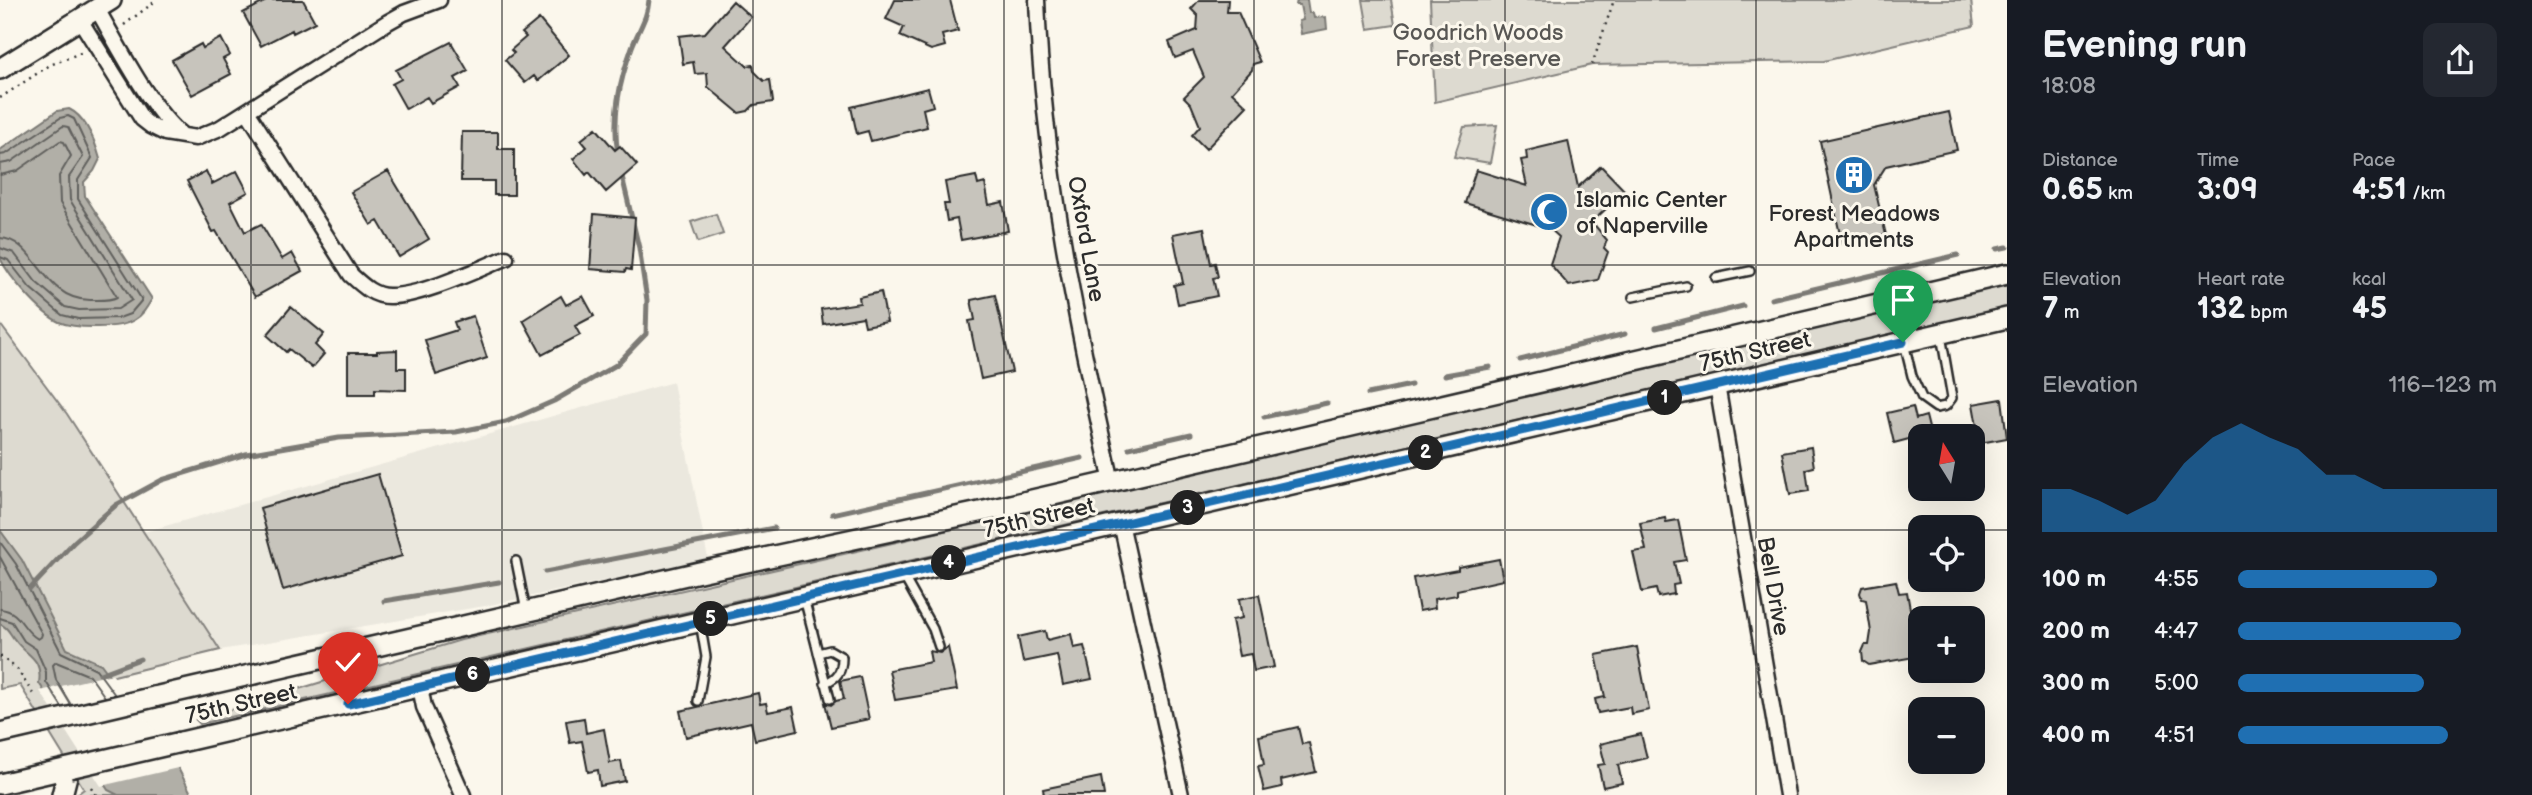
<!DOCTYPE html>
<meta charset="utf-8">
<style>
body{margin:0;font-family:"Balsamiq Sans",sans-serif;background:#242831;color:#f1f3f6;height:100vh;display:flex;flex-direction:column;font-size:26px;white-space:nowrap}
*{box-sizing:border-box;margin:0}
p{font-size:23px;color:#9ea1a6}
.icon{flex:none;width:38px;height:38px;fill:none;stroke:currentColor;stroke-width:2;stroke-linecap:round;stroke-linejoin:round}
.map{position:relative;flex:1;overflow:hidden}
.side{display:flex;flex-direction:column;background:#171b24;width:525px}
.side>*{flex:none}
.needle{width:46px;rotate:349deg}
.tools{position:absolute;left:1908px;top:424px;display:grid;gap:14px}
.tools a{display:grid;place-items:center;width:77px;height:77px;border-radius:14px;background:#171b24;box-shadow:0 7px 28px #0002;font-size:35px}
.pin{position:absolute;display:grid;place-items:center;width:60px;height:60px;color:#fff;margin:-72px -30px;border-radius:50% 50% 50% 0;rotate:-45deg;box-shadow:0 0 7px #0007}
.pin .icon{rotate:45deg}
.km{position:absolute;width:35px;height:35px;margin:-18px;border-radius:50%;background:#222;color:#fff;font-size:19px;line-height:35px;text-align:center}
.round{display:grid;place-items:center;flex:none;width:74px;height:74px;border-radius:14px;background:#242831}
.headline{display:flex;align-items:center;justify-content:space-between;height:119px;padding:0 35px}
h1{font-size:38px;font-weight:800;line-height:52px}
.stats{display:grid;grid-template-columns:repeat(3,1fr);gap:10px;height:119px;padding:7px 35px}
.stats div{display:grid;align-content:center}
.stats b{font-size:30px;font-weight:800}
.stats small{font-size:19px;font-weight:400}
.stats p{font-size:19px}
.chart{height:196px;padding:14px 35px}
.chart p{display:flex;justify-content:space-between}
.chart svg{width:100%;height:126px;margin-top:7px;fill:#1f6fb2;opacity:.7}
ul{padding:0 35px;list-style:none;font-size:23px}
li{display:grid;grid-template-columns:112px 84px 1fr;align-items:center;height:52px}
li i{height:18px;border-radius:9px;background:#1f6fb2}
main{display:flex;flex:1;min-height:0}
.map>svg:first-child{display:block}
.built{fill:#ebe8de}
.green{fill:#dddad0;stroke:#84827e;stroke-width:2}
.water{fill:#b1afa7;stroke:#7b7a75;stroke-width:2}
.pier{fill:#fbf7ec}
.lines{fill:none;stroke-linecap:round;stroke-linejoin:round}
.shore{stroke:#61605d;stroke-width:2}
.stream{stroke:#7b7a75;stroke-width:5}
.building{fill:#c7c4bc;stroke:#2b2b2b;stroke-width:2}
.lane-casing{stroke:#2b2b2b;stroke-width:12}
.street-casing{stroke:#2b2b2b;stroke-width:19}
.secondary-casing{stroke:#2b2b2b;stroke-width:24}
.path{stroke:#2b2b2b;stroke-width:2.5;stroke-dasharray:2 5;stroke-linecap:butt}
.lane{stroke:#fbf7ec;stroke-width:7}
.street{stroke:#fbf7ec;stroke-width:14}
.secondary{stroke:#fbf7ec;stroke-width:19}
.secondary-bridge-casing{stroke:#2b2b2b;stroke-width:24;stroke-linecap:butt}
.secondary-bridge{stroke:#fbf7ec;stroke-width:19}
.route-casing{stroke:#fff;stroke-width:14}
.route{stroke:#1f6fb2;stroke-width:9}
.grid{fill:none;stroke:#2b2b2b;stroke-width:2;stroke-opacity:0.55}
.labels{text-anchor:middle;stroke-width:6;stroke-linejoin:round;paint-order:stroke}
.park-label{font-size:23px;fill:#585754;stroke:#fbf7ec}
.poi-label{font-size:23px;fill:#2b2b2b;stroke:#fbf7ec;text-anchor:start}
.street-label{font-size:23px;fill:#2b2b2b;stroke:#fbf7ec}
</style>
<main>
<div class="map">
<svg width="2007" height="795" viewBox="0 0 2007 795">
<rect width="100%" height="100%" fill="#fbf7ec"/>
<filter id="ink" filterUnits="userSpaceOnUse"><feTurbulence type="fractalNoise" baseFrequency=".0143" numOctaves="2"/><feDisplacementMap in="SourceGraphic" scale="14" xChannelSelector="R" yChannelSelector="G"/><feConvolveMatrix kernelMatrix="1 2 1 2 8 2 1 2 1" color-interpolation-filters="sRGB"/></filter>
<g filter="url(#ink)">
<path class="built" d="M673,382L708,559L485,606L220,650L144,532Z"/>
<path class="green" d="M1363,0H1391L1395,25L1368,29Z
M1430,0H1971L1974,26L1824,61L1592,65L1435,102Z
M1497,125L1490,163L1454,157L1464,127Z
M716,214L723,234L698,242L691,222Z
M2007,284V308L200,724L196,720L461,640L888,544Z
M0,324L67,414L220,650L110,677L160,795H76L84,789L20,685L0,689Z"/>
<path class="water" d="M1297,0H1307L1309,13H1313L1314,18L1326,17L1327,29L1301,34L1299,21L1303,20L1300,5H1296Z
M69,109C86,117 95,141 100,159L94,171L84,182L85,196L152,299C147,307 143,315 134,320C120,329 75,329 59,322C40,313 9,277 0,258V150L57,111Z
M0,530L22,560L67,649L101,664L178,768L192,795H118L108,790L39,683C43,657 26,656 15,640C9,633 9,628 0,624Z"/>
<path class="pier" d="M112,674L182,767L101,786L40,691Z"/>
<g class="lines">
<path class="shore" d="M0,155L6,154L60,118L68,116L74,119L92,158L78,180V199L142,300L130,314L119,318L78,319L62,315L30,288L8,260L0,257
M0,164L11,162L63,126L68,127L83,157L69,177L70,200L132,300L118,309L79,310L65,307L36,282L14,253L0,248
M0,175L17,171L60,141L64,142L71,156L59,176L60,203L117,297C109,301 99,300 90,300C42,300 36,239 0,238
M0,542L16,564L61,652L96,669L115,695
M0,557L42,634L41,637L38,639C21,630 22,611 0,609
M0,618L12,622L24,641L36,649L46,672V682L62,707
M71,705L56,680L53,665L56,662L90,676L105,697"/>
<path class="stream" d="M618,155C612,116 619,83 632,47C638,31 648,17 649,0
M1997,249L2007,247
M1771,299L1958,255
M1656,328L1743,306
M1520,360L1625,334
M1445,375L1490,367
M1368,394L1411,385
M1264,417L1327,403
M1129,448L1191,434
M832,514L1082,458
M545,572L774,528
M30,589L74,542L116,505L162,480L246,454L339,438L456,432L506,422L554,401L616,365L646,334L647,300L639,248L621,172
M384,601L499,582
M100,674L140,659"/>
</g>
<path class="building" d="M268,0H303L315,22L293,33L292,30L261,46L243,13Z
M895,0H950L958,31L942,35L945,46L931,50L900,36L904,27L886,19Z
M1199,0H1228L1227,12H1238L1260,62L1253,64L1252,70L1232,92L1247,106L1206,149L1192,135L1200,126L1191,104L1184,97L1204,77L1193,51L1175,58L1169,42L1197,30L1198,16L1191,9Z
M733,1L751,17L725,46L747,66L753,65L754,71L764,81L770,80L773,102L754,105L748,111L739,113L708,87L707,73L695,74L693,62L683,64L679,36L705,33Z
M539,19L569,55L538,81L534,76L525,83L505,60L514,53L511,50L526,37L522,33Z
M221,38L230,55L223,59L231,74L192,95L172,60L201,44L203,48Z
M451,42L468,71L455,78L460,87L431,103L427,97L406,109L392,84L401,79L396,70Z
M928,88L933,106L923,109L927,127L871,141L868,131L857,134L851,107Z
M1949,112L1957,150L1886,166L1874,185L1886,235L1842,244L1820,141Z
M596,128L615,150L620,146L637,165L606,192L589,172L586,175L573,159L587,147L581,140Z
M462,132H498V149H514V195H494V181H461Z
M1568,141L1578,187L1601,166L1625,191L1592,222L1607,240L1604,248L1608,252L1598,280L1569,286L1550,264L1559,237L1550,229L1465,203L1476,170L1527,186L1521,160L1527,159L1526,151Z
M206,171L212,184L237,171L248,192L230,202L245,232L261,224L282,259L292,253L302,271L255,297L216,231L213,232L187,181Z
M388,171L429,239L399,257L378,221L371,225L351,192Z
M976,176L978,185L985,183L989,205L1003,202L1008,231L961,240L957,219L947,221L944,204H949L945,182Z
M594,214L635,218L631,270L626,269L625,272L590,269Z
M1204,228L1211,264L1215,263L1218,277L1213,278L1217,296L1178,304L1174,285L1183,283L1173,234Z
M881,292L887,322L865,326L863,317L823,324L821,309L860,303L859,297Z
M995,295L1012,372L981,379L969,321L975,320L971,300Z
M561,296L566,305L583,296L594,316L575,326L580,335L542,355L523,320Z
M291,307L324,334L315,345L324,354L312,368L289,349L286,352L267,335Z
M473,316L487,358L436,375L425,340L457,330L454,322Z
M397,350V368H406V390L375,389V394H348V353H377V351Z
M2002,399L2007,438L1980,443L1973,404Z
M1913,407L1916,419L1926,416L1931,436H1920L1894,443L1887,413Z
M1811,447L1814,467L1806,469L1809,491L1790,494L1782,452Z
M378,474L402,556L283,590L260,508Z
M1665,518L1666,522L1678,520L1686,560L1674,562L1679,584L1673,585L1674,594L1658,597L1656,589L1642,592L1633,552L1646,550L1640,523Z
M1499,559L1503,580L1457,590V595L1434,599L1435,608L1419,611L1413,578L1458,570V567Z
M1896,581L1899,593L1907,592L1910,609L1920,607V656L1869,665L1863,661L1862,652L1865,645H1869L1871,632L1866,600L1862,599L1860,593L1862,587Z
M1259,595L1274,667L1254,671L1251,654L1239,656L1232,620L1242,618L1239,599Z
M1045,631L1047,640L1071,634L1074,648L1084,646L1092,679L1063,685L1057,655L1023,662L1018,637Z
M948,647L957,690L895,700L889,670L931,662L929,651L940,653Z
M1637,647L1649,710L1631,714L1630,707L1598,713L1595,699L1605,697L1596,655Z
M860,677L869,719L831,727L825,703L831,705L836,701L844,699L840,681Z
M758,693L760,704L766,703L768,712L793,707L798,730L755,740L751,722L686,737L680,711Z
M584,718L586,733L604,729L610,763L621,761L625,781L600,786L598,770L588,772L582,741L570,743L566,721Z
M1298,727L1302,744L1309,743L1316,772L1281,780L1282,787L1264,791L1258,766L1264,765L1259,736Z
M1641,734L1647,758L1618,765L1622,783L1603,787L1598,765L1605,764L1600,744Z
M1101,777L1104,795H1044L1043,789Z"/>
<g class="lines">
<defs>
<path id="lane" d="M1716,278L1750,271
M1633,297L1686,286
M1904,343L1912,376L1922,398L1936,408L1946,406L1952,398L1941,335
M516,561L526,611
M904,577L933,629L939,647
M804,598L830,699
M818,653L830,650L842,657C842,671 838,678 825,683
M698,701L706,657L700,622"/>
<path id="street" d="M1037,0C1043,163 1076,323 1112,482
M97,9C118,45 151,111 183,136
M80,20L142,119L151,126L165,133L196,138L220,128L388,22L404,13L439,0
M247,111L351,275C362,285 373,296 389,296C420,297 476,270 506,258
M1717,385L1787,795
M1121,523L1181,795
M420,687L424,707L463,795"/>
<path id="secondary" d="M0,69L111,0
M154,697L704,571L989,510L2007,274
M0,733L39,724
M181,742L2007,318
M0,784L69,768L62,795"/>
</defs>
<use href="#lane" class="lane-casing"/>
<use href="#street" class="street-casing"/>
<use href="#secondary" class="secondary-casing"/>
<path class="path" d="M124,25L157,0
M1592,65L1614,0
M0,98L50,65L83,52
M0,656L17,669L33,694
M91,787L96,795"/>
<use href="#lane" class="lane"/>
<use href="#street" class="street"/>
<use href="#secondary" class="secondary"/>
<defs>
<path id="secondary-bridge" d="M39,724L154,697
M69,768L181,742"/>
</defs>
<use href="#secondary-bridge" class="secondary-bridge-casing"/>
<use href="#secondary-bridge" class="secondary-bridge"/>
</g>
</g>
<g class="lines" filter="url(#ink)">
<defs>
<path id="route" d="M348,704L1903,342"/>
</defs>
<use href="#route" class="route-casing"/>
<use href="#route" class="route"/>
</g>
<path class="grid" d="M251,0V795M502,0V795M753,0V795M1004,0V795M1254,0V795M1505,0V795M1756,0V795M0,265H2007M0,530H1920M1972,530H2007"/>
<defs>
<symbol id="building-disc" viewBox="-11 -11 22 22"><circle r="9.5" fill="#1f6fb2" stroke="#fbf7ec"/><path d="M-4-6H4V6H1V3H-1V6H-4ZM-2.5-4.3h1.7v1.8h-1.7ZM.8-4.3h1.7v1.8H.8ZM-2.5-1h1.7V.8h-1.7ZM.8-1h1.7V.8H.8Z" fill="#fff"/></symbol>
<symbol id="mosque-disc" viewBox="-11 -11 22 22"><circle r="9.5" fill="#1f6fb2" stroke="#fbf7ec"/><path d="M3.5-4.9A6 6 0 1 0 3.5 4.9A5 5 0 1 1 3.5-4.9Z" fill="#fff"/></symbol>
</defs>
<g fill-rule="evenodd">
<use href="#building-disc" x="1832" y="153" width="44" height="44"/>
<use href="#mosque-disc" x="1527" y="190" width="44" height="44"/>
</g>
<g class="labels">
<g class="park-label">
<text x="1478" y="40">Goodrich Woods<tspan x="1478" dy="26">Forest Preserve</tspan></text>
</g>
<g class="poi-label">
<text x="1576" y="207">Islamic Center<tspan x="1576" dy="26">of Naperville</tspan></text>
<text x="1854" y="221" text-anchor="middle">Forest Meadows<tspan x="1854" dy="26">Apartments</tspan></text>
</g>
<g class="street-label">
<text transform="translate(1087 239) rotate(80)" y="8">Oxford Lane</text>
<text transform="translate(1755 351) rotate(-13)" y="8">75th Street</text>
<text transform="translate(1039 517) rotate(-13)" y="8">75th Street</text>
<text transform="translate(1774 586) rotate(80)" y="8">Bell Drive</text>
<text transform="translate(241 703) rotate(-13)" y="8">75th Street</text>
</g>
</g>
</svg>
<div class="tools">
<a><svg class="needle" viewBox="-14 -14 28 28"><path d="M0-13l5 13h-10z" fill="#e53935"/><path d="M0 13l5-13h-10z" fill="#9ea1a6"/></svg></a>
<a><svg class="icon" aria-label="locate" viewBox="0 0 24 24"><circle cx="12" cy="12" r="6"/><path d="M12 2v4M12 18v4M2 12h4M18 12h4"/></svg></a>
<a>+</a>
<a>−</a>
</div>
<div class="pin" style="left:1903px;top:342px;background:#1e9e55"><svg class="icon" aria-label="arrive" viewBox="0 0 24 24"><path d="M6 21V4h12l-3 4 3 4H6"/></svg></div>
<div class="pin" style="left:348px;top:704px;background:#d93025"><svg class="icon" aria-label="check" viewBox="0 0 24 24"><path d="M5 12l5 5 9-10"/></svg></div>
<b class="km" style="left:1665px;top:398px">1</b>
<b class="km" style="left:1426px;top:453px">2</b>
<b class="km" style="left:1188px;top:508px">3</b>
<b class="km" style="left:949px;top:563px">4</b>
<b class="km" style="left:711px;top:619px">5</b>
<b class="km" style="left:473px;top:675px">6</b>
</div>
<section class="side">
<div class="headline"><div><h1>Evening run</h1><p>18:08</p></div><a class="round"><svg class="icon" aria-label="share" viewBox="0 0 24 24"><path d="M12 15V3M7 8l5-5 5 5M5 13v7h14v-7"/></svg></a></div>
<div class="stats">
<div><p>Distance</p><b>0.65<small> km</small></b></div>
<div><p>Time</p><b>3:09</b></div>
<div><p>Pace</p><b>4:51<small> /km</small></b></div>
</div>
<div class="stats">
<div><p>Elevation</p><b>7<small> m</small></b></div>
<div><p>Heart rate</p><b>132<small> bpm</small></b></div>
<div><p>kcal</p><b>45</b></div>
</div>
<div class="chart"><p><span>Elevation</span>116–123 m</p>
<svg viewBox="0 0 160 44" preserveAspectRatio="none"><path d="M0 44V29L10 29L20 33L30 38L40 33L50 20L60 11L70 6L80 11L90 15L100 24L110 24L120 29L130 29L140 29L150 29L160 29V44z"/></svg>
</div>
<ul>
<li><b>100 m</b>4:55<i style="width:77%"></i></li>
<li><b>200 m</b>4:47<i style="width:86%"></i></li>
<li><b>300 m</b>5:00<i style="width:72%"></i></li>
<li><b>400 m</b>4:51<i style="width:81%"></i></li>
</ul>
</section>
</main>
